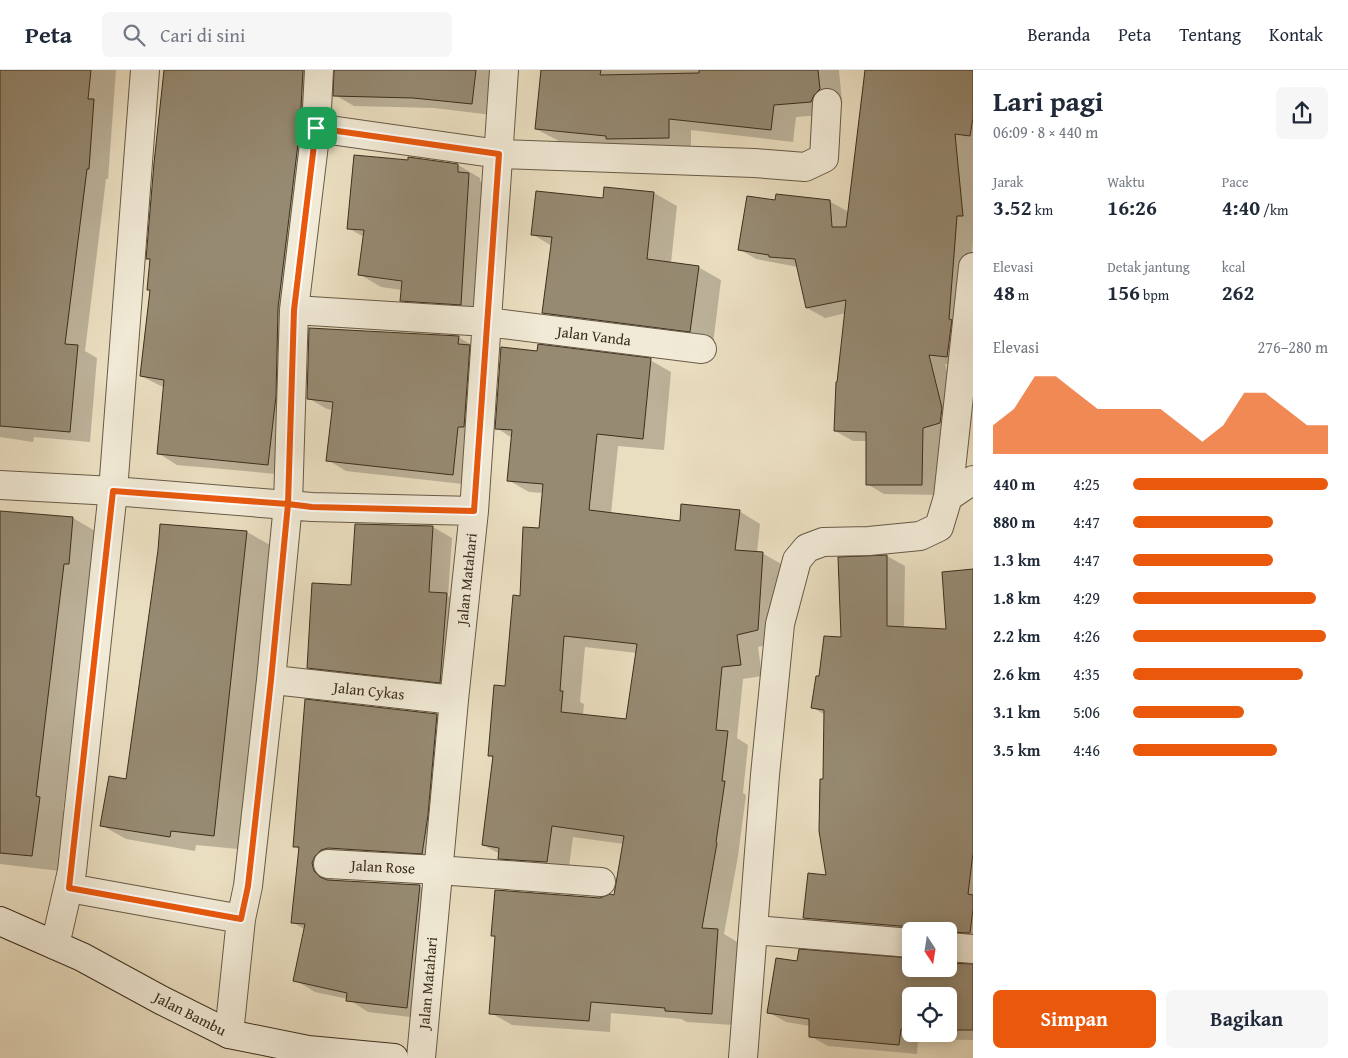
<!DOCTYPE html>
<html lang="id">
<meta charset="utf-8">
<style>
body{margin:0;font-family:"Gentium Book Plus",serif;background:#f6f6f7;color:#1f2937;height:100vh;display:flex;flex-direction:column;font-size:19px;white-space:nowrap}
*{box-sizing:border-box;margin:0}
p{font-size:16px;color:#747a83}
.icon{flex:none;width:28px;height:28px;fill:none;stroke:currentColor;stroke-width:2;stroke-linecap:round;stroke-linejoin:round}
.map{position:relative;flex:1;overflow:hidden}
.details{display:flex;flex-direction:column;background:#fff;width:375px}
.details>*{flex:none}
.needle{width:32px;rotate:168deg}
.controls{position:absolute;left:902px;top:852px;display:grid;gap:10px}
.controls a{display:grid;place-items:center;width:55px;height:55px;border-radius:8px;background:#fff;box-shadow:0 2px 12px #0003;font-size:25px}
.pin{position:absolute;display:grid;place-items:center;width:42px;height:42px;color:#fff;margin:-21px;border-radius:10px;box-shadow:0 2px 8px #0006}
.round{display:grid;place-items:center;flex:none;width:52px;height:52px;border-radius:8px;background:#f6f6f7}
.overview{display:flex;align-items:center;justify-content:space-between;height:85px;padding:0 20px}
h1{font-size:28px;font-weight:700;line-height:38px}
.metrics{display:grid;grid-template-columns:repeat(3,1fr);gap:8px;height:85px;padding:5px 20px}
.metrics div{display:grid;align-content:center}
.metrics b{font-size:21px;font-weight:700}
.metrics small{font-size:14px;font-weight:400}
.metrics p{font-size:14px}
.chart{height:140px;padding:10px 20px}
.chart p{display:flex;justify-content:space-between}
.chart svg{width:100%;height:90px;margin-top:5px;fill:#ea580c;opacity:.7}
.button{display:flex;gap:10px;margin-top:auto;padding:10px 20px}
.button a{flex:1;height:58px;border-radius:8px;background:#ea580c;color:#fff;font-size:20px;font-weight:700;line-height:58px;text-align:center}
.button a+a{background:#f6f6f7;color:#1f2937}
ul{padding:0 20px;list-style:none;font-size:16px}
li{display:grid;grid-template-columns:80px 60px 1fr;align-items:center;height:38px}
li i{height:12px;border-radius:6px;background:#ea580c}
header{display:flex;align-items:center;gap:30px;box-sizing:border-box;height:70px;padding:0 25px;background:#fff;border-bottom:1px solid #e0e1e3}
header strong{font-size:24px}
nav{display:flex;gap:28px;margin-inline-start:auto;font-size:18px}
.search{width:350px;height:45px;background:#f6f6f7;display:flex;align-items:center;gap:12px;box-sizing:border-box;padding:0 18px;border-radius:8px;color:#747a83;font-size:19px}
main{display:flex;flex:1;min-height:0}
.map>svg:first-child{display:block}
.shadow{fill:#0003;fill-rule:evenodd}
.building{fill:#968a72;stroke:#3c2e1d;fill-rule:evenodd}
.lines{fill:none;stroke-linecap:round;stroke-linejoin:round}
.street-casing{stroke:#685a46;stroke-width:30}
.secondary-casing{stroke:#3c2e1d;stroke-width:30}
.street{stroke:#f1ead6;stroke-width:28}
.secondary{stroke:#f1ead6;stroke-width:28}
.route-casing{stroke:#fff;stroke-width:10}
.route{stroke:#ea580c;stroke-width:6}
.labels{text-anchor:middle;stroke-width:4.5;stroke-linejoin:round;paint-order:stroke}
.street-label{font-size:15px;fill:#3c2e1d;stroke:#f1ead6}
</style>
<header>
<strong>Peta</strong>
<div class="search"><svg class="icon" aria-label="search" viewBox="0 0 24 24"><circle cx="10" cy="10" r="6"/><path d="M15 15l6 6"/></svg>Cari di sini</div>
<nav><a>Beranda</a><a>Peta</a><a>Tentang</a><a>Kontak</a></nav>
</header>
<main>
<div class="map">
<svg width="973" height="988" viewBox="0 0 973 988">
<rect width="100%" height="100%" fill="#eadec0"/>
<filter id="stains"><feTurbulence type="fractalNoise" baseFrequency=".004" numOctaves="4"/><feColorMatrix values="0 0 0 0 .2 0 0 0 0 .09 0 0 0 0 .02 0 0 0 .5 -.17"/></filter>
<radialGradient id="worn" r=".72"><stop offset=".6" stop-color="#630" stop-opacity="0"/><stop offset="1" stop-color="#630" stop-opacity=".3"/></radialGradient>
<path class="shadow" d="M0,0H116L108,109H106L85,281L97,288L90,372L34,367L33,372L0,367Z
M165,0H328L288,405L177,395L158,383L165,318L141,306L151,221L148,219L151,190L148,188Z
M336,0H496L492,45L434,38L354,36L335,25Z
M542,0H839L842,32L836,38L834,44L796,47L793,72L691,60V80L622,77L559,71L536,59Z
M866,0H973V169L965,296L945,294L959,349L957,363L940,367L939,425L884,424L867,414V371H853L835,361L846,243L825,248L807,238L798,197L756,189L739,179L776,132L829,131L847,141V148Z
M458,95L480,108V111L491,117L483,247L423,243L401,230L402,220L381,217L359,204L364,167L348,158Z
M605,118L654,123L677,136L671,193L698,197L721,210L713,274L566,256L544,243L552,176L532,164L604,130Z
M458,267L477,278L472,415L346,401L328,390L333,340L327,339L308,328Z
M650,290L671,302L664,380L618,376L611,444L681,452L739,441L760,454L757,483H762L783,495L779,572L758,577L762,606L743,609L737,668L748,675L743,723L746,725L738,786L724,864L739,873L733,955L687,952L681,949L611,943L610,962L512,955L491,943L496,868L492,865L600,829L615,826L624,774L573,767L568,804L520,800L499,788L500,784L483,775L494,688L489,685L506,618L521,527L541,459L543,423L529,422L508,410L512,368L497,358ZM585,577L637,583L627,650L583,645L584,634L580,632Z
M0,442L73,448L100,464L91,509L63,741L67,744L60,801L0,794Z
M356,455L433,457L452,468L448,526L465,536L459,623L327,608L308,597L352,516Z
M161,456L247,462L272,476L238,779L196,775L195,781L126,769L101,755L127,710L159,480Z
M887,486L905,496L904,558L947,560L943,503L973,501V871L951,887L952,894L973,896V970L918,969L917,984L828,976L810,966V956L786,952L768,942L798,893L911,890V899H949V861L822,858L804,848L828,806L825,710V645L812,637L820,608L842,569L839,488ZM911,926H949V964H911Z
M437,645L457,657L443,795L333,805L334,811L419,816L440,828L428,949L368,942L348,929L315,922L295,910L306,860L292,852L300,780L294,776Z"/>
<path class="building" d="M0,0H91L88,29H94L89,99H87L65,274L78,275L70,362L0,356Z
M164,0H303L300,57L278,238L276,326L268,395L157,384L164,310L140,306L150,220H147L150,189H146L154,93Z
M334,0H476L472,34L413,28L333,26Z
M541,0H601L600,5L699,3V0H818L820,19L814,25L811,32L774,35L771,60L669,49V68L606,69V66L535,59Z
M865,0H973V48L970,66L955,64L963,146H957L949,249L952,250L947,287L929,285L942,338L940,353L923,358L922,415H866V362L834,361L836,312H837L846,230L806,238L795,189L769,187V185L738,180L747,126L775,130L776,124L830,130L832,157H846Z
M354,85L408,90V87L458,94V102L469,103L461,235L400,231L402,211L358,205L364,160L347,159Z
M604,117L654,122L647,189L699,196L690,262L542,243L552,167L531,165L536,121L603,128Z
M309,258L459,266L458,274L470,275L464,357H458L453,405L326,391L333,332L307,329Z
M538,274L651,288L643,369L597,364L589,440L680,451L681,434L740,440L735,480L763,482L758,560L737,565L741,595L722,597L716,660L728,661L722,711H725L716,772L717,773L702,858L718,859L712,944L665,941V938L591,932L589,951L489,944L495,866H491L495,820L600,828L610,824L614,825L624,766L552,756L547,792L498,789L499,778L482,775L493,686H488L494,615L505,616L513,525L520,526L523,457L539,458L543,414L507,411L512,360L495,359L501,277L537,281ZM564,566L637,574L626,649L561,642L563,621H560Z
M0,441L73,447L69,494H64L36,726L40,727L32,786L0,783Z
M160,454L247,461L214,766L171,761L170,767L100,756L109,706L126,709L158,480Z
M355,454L433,456L429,522L447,523L440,613L307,598L312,513L351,515Z
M887,485V556L946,559L942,502L973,499V783L968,824L973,825V839L970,863L921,861L912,857L803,848L808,803L826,805L819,761L820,709H823L824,640L811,638L816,606H819L824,566L841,567L838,487Z
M305,629L437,644L428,745L422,784L328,778L321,780L315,786L312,793L314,801L320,807L327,810L420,815L407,938L346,931L347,923L293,911L305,854L291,853L299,777H293Z
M799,879L911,888V899H949V893L973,894V960H949V926H911V959H901L899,975L809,967V949L767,943L776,888L797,891Z"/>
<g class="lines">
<defs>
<path id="street" d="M316,58L499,84L754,93L805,97L824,88L827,33
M294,240L487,252L702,279
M0,415L113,421L312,437L474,441
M948,427L973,197
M283,611L454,630
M328,794L438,800L601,812
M69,818L241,849
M754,860L911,873
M55,875L72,801L113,421L145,0
M949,877L973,879
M229,964L241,849L248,816L271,610L288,434L294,240L316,58L319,0
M421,988L454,630L474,441L504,0
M743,988L765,705L780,554L797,490L807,478L823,472L869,471L920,466L939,457L948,427L973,410"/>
<path id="secondary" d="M0,851L82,887L161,930L229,964L308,980L394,988"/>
</defs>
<use href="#street" class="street-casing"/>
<use href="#secondary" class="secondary-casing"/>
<use href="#street" class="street"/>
<use href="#secondary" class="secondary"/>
</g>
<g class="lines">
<defs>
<path id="route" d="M316,58L294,240L288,434L113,421L69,818L241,849L248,816L271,610L288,434L312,437L474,441L499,84L316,58"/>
</defs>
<use href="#route" class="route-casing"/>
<use href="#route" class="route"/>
</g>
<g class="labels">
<g class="street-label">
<text transform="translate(594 266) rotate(7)" y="5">Jalan Vanda</text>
<text transform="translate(467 509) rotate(-84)" y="5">Jalan Matahari</text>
<text transform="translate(369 621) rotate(6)" y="5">Jalan Cykas</text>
<text transform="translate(383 797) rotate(3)" y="5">Jalan Rose</text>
<text transform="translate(428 913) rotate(-85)" y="5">Jalan Matahari</text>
<text transform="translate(190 944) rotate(27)" y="5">Jalan Bambu</text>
</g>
</g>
<rect width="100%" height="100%" filter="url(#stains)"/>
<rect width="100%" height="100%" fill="url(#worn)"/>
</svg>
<div class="controls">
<a><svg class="needle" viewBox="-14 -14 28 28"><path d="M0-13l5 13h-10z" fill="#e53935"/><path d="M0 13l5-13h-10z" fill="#747a83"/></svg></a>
<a><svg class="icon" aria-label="locate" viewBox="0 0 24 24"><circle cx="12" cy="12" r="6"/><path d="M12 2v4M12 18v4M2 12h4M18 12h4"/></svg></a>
</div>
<div class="pin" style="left:316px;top:58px;background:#1e9e55"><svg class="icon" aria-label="arrive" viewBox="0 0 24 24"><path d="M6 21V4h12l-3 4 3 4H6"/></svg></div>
</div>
<section class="details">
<div class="overview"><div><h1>Lari pagi</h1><p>06:09 · 8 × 440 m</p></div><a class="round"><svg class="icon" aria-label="share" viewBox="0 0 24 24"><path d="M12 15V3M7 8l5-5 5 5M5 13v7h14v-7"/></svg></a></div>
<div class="metrics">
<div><p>Jarak</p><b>3.52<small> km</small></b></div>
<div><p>Waktu</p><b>16:26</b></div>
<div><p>Pace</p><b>4:40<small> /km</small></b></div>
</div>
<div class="metrics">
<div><p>Elevasi</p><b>48<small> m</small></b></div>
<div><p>Detak jantung</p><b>156<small> bpm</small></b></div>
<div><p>kcal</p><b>262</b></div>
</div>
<div class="chart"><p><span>Elevasi</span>276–280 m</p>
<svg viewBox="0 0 160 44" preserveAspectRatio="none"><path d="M0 44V30L10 22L20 6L30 6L40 14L50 22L60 22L70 22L80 22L90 30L100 38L110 30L120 14L130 14L140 22L150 30L160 30V44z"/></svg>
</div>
<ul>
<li><b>440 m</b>4:25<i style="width:100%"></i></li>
<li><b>880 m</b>4:47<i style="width:72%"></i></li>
<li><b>1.3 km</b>4:47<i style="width:72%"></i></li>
<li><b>1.8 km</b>4:29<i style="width:94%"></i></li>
<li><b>2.2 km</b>4:26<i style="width:99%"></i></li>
<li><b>2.6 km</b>4:35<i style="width:87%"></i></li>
<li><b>3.1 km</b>5:06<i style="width:57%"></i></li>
<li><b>3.5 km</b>4:46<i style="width:74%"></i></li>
</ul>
<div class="button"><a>Simpan</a><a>Bagikan</a></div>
</section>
</main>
